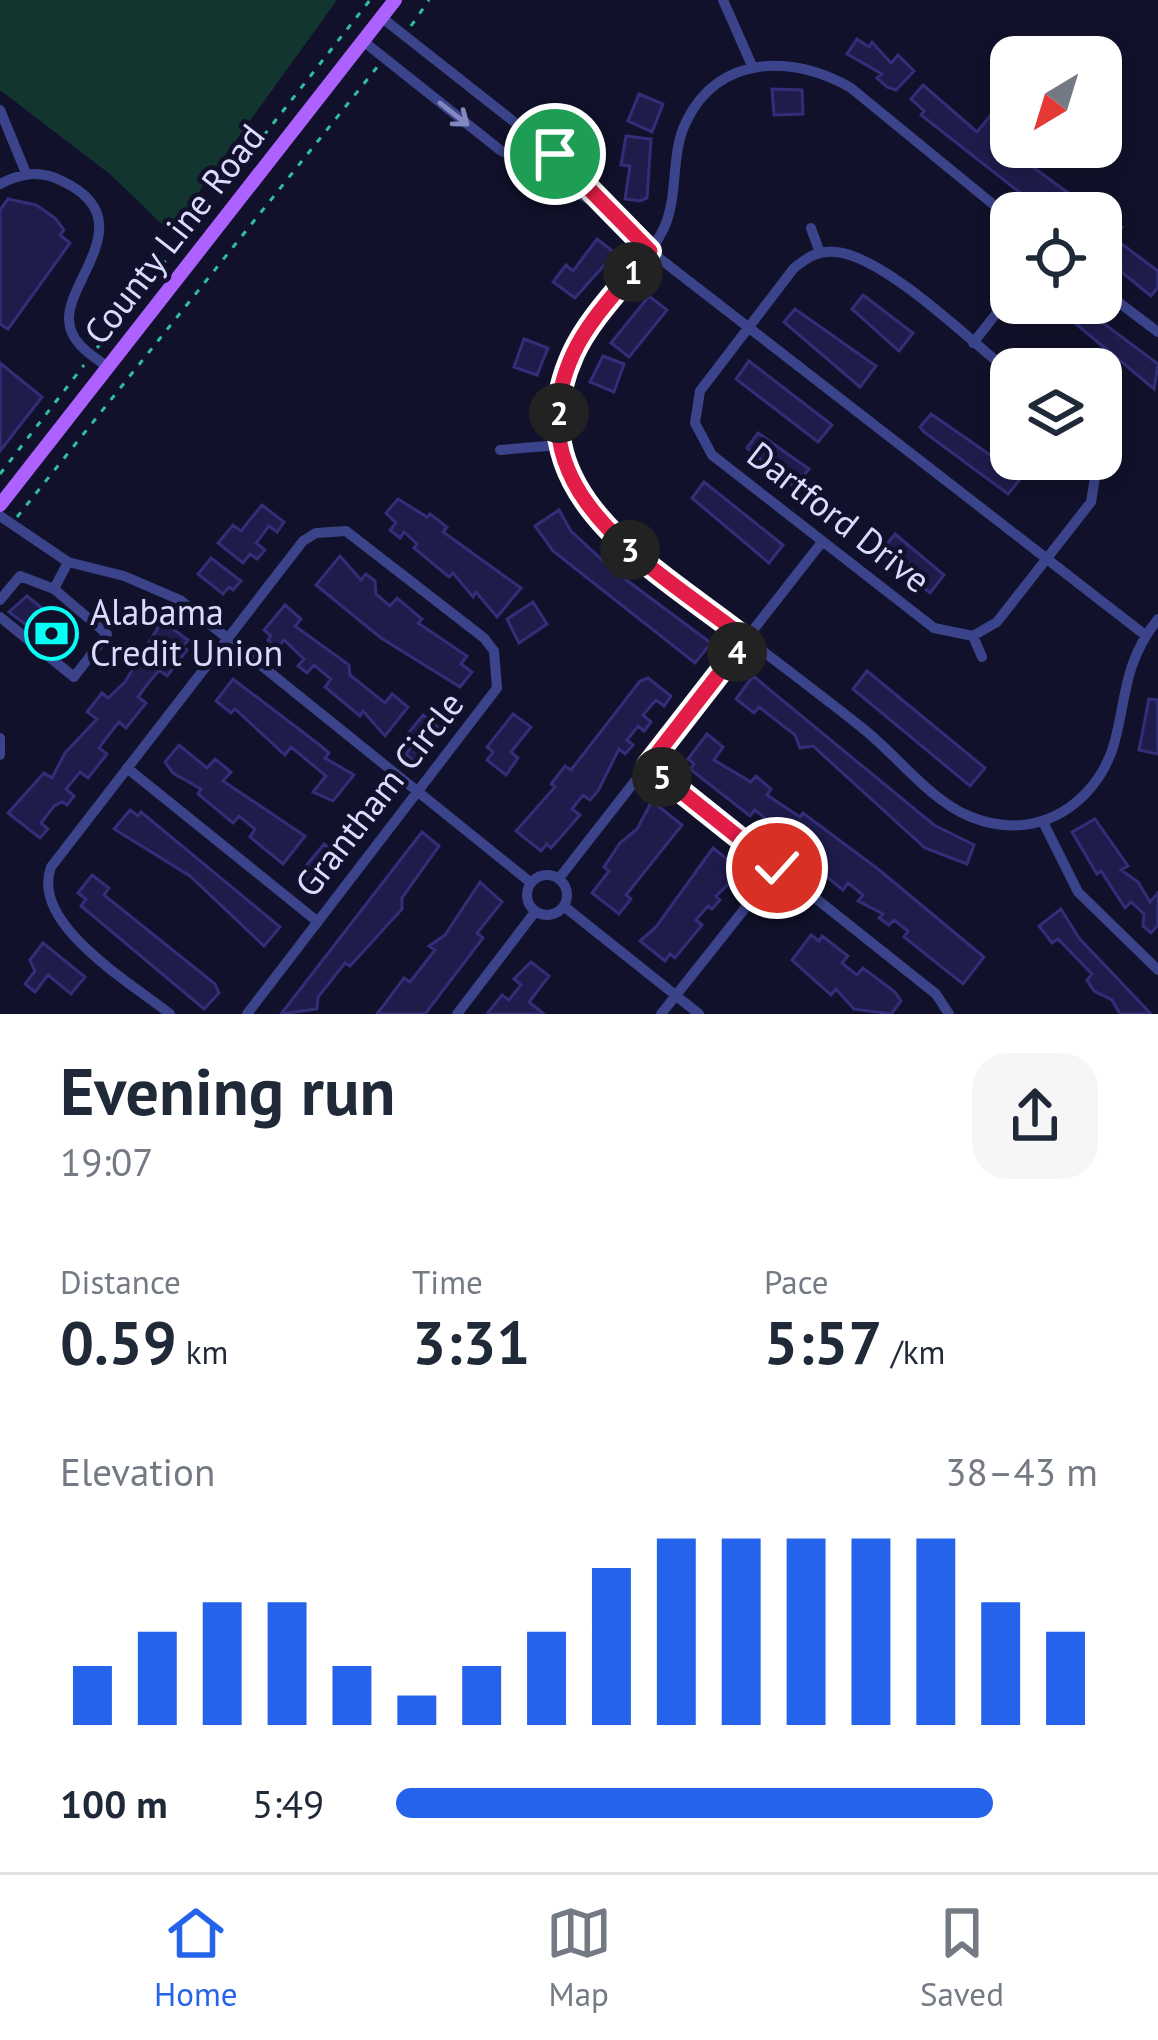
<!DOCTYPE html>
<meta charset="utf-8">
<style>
body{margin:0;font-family:"PT Sans",sans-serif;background:#f6f6f7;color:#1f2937;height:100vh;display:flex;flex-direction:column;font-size:45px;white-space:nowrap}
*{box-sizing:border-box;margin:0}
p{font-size:39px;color:#747a83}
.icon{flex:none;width:66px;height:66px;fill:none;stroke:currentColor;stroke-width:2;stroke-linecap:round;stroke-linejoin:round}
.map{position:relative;height:1014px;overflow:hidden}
.side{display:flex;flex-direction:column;background:#fff;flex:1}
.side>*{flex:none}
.needle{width:78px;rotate:218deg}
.tools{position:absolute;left:990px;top:36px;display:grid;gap:24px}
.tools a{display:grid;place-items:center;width:132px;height:132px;border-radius:24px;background:#fff;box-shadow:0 6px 18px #0003;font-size:60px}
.pin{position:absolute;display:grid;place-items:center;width:102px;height:102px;color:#fff;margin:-51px;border:6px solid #fff;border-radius:50%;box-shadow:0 3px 12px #0007}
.km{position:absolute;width:60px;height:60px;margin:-30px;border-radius:50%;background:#222;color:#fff;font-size:33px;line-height:60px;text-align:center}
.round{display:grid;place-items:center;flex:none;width:126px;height:126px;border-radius:36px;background:#f6f6f7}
.headline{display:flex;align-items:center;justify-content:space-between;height:204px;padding:0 60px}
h1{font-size:66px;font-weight:700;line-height:90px}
.metrics{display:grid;grid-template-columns:repeat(3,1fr);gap:18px;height:204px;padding:12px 60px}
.metrics div{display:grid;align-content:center}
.metrics b{font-size:60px;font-weight:700}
.metrics small{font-size:33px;font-weight:400}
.metrics p{font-size:33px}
.chart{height:336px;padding:24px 60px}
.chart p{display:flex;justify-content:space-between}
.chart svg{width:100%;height:216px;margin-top:12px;stroke:#2563eb;stroke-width:6}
ul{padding:0 60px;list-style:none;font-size:39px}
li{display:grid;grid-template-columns:192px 144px 1fr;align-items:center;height:90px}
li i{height:30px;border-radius:15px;background:#2563eb}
.tabs{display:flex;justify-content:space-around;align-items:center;height:168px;border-top:3px solid #e0e1e3;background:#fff;font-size:33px;color:#747a83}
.tabs a{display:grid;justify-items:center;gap:6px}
.tabs .current{color:#2563eb}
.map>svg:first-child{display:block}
.green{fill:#13352f}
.building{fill:#1f1c4c;stroke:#322e78;stroke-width:3}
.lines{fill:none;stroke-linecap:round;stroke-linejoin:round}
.path{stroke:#2fbea1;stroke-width:3;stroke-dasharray:6 9;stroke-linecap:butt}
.minor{stroke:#3b448a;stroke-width:10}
.major{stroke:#ad61ff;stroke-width:14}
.oneway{stroke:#8388bf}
.route-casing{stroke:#fff;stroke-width:24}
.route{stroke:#e11d48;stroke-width:15}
.labels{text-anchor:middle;stroke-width:9;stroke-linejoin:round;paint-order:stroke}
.street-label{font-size:36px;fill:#dadbff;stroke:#11112b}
.poi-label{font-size:36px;fill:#dadbff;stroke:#11112b;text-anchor:start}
</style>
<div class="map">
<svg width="1158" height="1014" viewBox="0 0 1158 1014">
<rect width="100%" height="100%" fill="#11112b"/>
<path class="green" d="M0,0H337L170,232L111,175L0,90Z"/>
<path class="building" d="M857,39L869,47L872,42L891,63L898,55L914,71L896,90L887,87L877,78L882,74L847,54Z
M923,85L977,132L990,116L998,122L992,131L1019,157L1089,208L1085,213H1046L921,115L924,111L911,99Z
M772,89L802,90L803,114L774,115Z
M639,94L663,104L652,132L628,121Z
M626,136L651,139L647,198L640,201L625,199L630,166L621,165Z
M8,199L36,205L55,218L64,230L60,235L70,243L8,329L0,324V210Z
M1101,220L1122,227L1115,239L1158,271V287L1151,296L1101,255Z
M597,239L615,253L575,298L553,282L566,265L573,271Z
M863,295L913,333L899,351L852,309Z
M649,296L667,310L629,357L611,343Z
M795,309L876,366L860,387L784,322Z
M1087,311L1158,364L1154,389L1076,324Z
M524,339L548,348L537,375L514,367Z
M603,356L624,364L614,392L590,382Z
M749,361L832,425L818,442L736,379Z
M0,363L42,397L0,451Z
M931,414L1022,477L1008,494L924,432L920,427Z
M758,433L809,469L794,487L747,448Z
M704,482L783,545L769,563L692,498Z
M398,499L427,517L430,514L447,527L443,532L521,588L497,617L476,592L473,597L453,573L449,577L414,548L417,544L404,532L400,538L390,530L396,523L386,513Z
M262,505L284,522L277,532L269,526L256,543L265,550L257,559L250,554L243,563L218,543L233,525L241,531Z
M559,510L571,531L613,570L711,643L695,663L553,551L535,526Z
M895,534L944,575L930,593L880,553Z
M340,556L361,580L366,574L375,581L376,594L390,606L397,598L422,619L418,623L467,656L461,664L472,672L460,687L381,638L316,585Z
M211,558L241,581L233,590L229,587L223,594L198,574Z
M27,596L78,637L65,654L9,612Z
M533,602L547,624L519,643L507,619Z
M285,605L301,619L295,626L349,665L350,675L385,703L392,694L408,707L385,736L363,711L360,716L325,687L331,679L314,665L307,673L298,666L304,659L284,640L277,648L268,640L271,636L264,630Z
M162,621L188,640L182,647L187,650L167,676L159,670L146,686L138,697L146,703L126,728L119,722L107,737L99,748L107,754L88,778L80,772L66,789L74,796L67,805L62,802L54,806L41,823L48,829L40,838L8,813L44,773L52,778L65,753L97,719L87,712L102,693L108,698L125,682Z
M867,671L985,768L970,786L853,689Z
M753,676L934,825L974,845L967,864L925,848L813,746L800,748L795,735L759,707L754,713L736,699Z
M648,678L671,696L664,706L656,700L643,715L651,722L644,731L638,726L627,740L633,745L625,754L619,749L598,791L590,800L583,795L572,809L580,815L551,848L547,844L541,851L516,831L555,787L551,784L565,766L571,770L640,681Z
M233,679L321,746L329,753L325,758L354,775L333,801L313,792L326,776L291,747L285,755L235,709L231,713L216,701Z
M1149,699L1158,700V754L1139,750Z
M513,714L531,727L511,752L518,758L506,775L487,760L493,752L487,747Z
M423,715L441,730L415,762L406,754L412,746L405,737Z
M707,734L723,747L714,760L751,782L756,776L771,789L767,795L800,817L803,813L878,869L984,957L963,984L904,937L908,931L894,920L889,925L879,918L883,914L858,901L863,895L848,883L843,890L810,863L815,857L801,846L796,853L765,828L770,822L755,810L750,816L690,769L694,764L688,759Z
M179,745L207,768L215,759L231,772L223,781L305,836L283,864L250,837L255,829L239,816L233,823L198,794L201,789L173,773L165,762Z
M652,801L682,825L626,895L631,899L619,914L592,893L609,871L604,867L620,843L637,829Z
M130,810L138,816L141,812L280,927L264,946L190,876L114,829Z
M1095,819L1128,866L1121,870L1138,882L1150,902L1158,893V925L1151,933L1143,926L1144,914L1131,902L1125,908L1101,871L1097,874L1072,832Z
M422,832L439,846L402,898V909L350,966L345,963L318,997L317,1009L281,1014Z
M324,844L342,858L316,890L306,882L312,875L304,868Z
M713,848L742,871L716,896L720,900L712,909L708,906L696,920L702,925L675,958L670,954L665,961L640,941L656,927Z
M92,875L109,888L104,895L215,984L219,993L204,1009L81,906L86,899L78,893Z
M480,882L502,902L477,933L483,938L425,1014H377L404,978L410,982L435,950L429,946L445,935Z
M1061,909L1079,938L1151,1014H1120L1112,1000L1094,991L1087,980L1092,974L1058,939L1052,943L1039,926Z
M811,935L819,941L822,936L848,956L842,963L857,975L863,968L895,992L901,1001L891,1014L854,1009L836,989L831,995L792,960Z
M43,943L85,977L71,994L48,975L35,992L25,984L35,971L30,960Z
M531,962L549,976L529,1002L544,1014H487L502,995L509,1000L521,985L514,979Z"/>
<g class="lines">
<path class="path" d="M411,26L429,0
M97,348L370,0
M0,474L84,365
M17,517L378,66"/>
<path class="minor" d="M723,0L753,68
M381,17L555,154L650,251L1145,635
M363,41L500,150L595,203
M0,110L26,173
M0,184C21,173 40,170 62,181C142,218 68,279 69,319C69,342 91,355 108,367
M1011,219L851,88C795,55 719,53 686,122C670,155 679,195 664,228C644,269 607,302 582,338C538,400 559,479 606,530C691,599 781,663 866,731C899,758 931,801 971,817C1014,834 1056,825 1087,792C1136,739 1107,682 1158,619
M811,228L820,253
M1101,289L1158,332
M973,343L1011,295
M1011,373C970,341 886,257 836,252C818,250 808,257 794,268L700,391L695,423L712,455L934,628L973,636L997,622L1091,502L1098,459
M500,450L559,445
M0,516L68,562L124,576L180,600L530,882
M0,600L20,576L54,589L68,562
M0,617L74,677L107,634L54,589
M973,636L982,657
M0,738V755
M648,765L936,994L949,1014
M127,768L318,922
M1044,824L1078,892L1158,970
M527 895a20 20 0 1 1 40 0a20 20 0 1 1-40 0Z
M560,877L822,542
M565,907L699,1014
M170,1014C130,982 30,924 51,867L303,541L316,533L346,531L484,638L494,651L497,688L247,1014
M457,1014L535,912
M661,1014L777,868"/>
<path class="major" d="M0,505L395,0"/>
</g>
<defs><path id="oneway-shaft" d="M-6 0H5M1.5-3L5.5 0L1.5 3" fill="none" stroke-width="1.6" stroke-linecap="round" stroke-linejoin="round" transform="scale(3)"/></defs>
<use class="oneway" href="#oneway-shaft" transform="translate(454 114) rotate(38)"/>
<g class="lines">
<defs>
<path id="route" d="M555,154L650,251C625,283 590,317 573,354C510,493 656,568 746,639L648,765L777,868"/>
</defs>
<use href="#route" class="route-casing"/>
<use href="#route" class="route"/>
</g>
<defs>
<symbol id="bank-ring" viewBox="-11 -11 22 22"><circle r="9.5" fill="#11112b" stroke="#06fff4" stroke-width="1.5"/><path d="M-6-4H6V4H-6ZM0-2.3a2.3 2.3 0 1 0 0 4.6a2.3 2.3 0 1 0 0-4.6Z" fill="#06fff4"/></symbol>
</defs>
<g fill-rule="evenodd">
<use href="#bank-ring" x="22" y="604" width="59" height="59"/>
</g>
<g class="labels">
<g class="street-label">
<text transform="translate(174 234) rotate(-52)" y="13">County Line Road</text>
<text transform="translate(839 517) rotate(38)" y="13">Dartford Drive</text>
<text transform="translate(379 794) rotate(-52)" y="13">Grantham Circle</text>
</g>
<g class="poi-label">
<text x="90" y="625">Alabama<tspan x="90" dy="41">Credit Union</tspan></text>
</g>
</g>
</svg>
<div class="tools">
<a><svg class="needle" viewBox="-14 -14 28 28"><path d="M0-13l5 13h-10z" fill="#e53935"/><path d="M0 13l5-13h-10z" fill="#747a83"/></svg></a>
<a><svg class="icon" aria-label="locate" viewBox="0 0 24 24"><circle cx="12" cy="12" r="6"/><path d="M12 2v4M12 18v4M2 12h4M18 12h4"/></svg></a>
<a><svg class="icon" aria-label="layers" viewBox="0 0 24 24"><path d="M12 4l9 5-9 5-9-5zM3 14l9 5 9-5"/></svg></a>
</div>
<div class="pin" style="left:555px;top:154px;background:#1e9e55"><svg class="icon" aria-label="arrive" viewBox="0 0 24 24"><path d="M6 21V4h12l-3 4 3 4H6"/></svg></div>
<div class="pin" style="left:777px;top:868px;background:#d93025"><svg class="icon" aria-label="check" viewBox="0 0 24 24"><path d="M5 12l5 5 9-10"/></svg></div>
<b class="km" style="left:633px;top:272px">1</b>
<b class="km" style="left:559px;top:413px">2</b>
<b class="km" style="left:630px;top:550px">3</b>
<b class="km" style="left:737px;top:652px">4</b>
<b class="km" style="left:662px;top:777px">5</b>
</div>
<section class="side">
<div class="headline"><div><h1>Evening run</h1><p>19:07</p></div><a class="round"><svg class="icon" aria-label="share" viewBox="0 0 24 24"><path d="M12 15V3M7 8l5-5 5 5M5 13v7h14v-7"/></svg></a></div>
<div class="metrics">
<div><p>Distance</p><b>0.59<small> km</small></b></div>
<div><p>Time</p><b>3:31</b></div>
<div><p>Pace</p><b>5:57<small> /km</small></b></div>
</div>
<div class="chart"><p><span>Elevation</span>38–43 m</p>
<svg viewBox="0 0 160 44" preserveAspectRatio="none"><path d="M5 44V32M15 44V25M25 44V19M35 44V19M45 44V32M55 44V38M65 44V32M75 44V25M85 44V12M95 44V6M105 44V6M115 44V6M125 44V6M135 44V6M145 44V19M155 44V25"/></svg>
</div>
<ul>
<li><b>100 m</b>5:49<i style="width:85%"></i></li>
</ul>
</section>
<nav class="tabs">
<a class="current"><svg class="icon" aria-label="home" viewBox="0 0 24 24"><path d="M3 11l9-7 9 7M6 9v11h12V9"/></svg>Home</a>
<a><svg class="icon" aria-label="map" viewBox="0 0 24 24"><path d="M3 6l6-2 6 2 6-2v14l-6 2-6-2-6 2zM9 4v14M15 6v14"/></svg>Map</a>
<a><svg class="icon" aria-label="saved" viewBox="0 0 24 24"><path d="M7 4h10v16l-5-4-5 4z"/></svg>Saved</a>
</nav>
